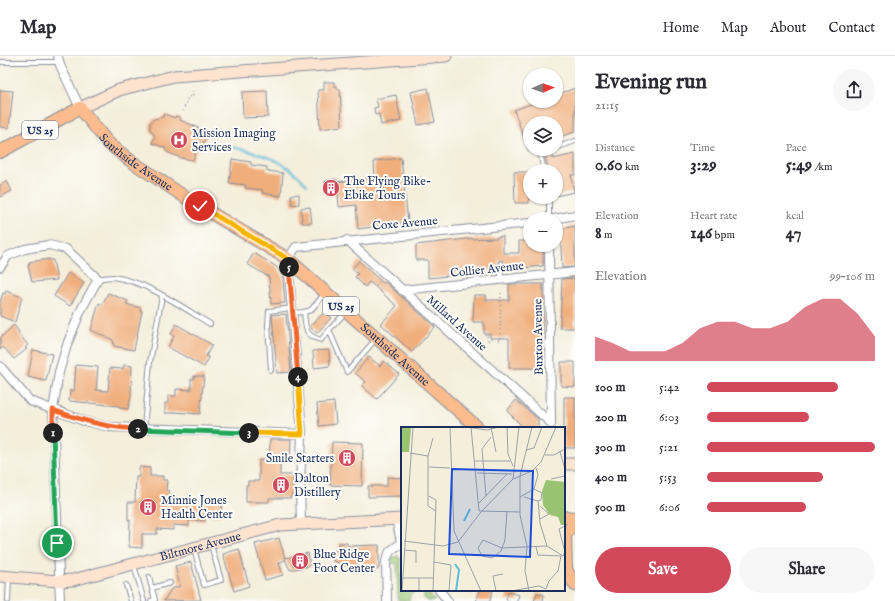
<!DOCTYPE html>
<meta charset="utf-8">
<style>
body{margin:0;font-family:"IM FELL English",serif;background:#f7f7f7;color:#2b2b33;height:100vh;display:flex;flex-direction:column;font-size:15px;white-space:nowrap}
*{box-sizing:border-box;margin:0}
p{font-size:13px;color:#7c7c81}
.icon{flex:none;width:22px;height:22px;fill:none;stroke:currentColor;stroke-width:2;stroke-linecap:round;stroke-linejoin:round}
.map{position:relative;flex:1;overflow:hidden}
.panel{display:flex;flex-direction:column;background:#fff;width:320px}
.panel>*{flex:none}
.needle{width:26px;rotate:88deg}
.buttons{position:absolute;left:523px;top:12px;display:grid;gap:8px}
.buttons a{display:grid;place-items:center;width:40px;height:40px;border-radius:50%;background:#fff;box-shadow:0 1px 3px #0004;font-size:20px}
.pin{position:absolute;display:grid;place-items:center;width:34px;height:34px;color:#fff;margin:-17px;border:2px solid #fff;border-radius:50%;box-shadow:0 1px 4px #0007}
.km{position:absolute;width:20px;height:20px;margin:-10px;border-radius:50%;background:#222;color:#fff;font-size:11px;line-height:20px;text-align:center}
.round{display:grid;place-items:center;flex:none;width:42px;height:42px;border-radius:21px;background:#f7f7f7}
.headline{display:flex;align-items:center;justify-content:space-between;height:68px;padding:0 20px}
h1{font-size:22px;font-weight:800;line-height:30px}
.metrics{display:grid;grid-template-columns:repeat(3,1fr);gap:6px;height:68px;padding:4px 20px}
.metrics div{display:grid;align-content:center}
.metrics b{font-size:17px;font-weight:800}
.metrics small{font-size:11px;font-weight:400}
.metrics p{font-size:11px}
.chart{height:112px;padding:8px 20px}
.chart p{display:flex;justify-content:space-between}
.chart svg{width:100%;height:72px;margin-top:4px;fill:#d1495b;opacity:.7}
.cta{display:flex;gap:8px;margin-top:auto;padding:8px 20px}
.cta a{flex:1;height:46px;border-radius:24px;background:#d1495b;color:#fff;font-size:16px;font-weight:800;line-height:46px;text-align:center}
.cta a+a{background:#f7f7f7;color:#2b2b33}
ul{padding:0 20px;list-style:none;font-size:13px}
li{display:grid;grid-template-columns:64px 48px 1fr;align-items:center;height:30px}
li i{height:10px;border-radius:5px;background:#d1495b}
header{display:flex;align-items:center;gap:24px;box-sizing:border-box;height:56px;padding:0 20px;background:#fff;border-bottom:1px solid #e1e1e2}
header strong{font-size:19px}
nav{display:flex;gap:22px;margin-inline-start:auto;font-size:14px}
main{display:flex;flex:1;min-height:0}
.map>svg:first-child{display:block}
.green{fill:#98c471;stroke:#5a7a68}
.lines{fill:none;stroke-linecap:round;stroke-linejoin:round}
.stream{stroke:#5fbfdd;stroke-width:2}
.building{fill:#f0ae7c}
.lane-casing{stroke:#888e9c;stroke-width:6}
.street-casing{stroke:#888e9c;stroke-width:10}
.secondary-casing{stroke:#888e9c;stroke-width:13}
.primary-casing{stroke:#888e9c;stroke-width:14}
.path{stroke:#888e9c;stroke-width:1.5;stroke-dasharray:1 3;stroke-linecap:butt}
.lane{stroke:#fff;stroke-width:4}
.street{stroke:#fff;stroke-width:8}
.secondary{stroke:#fde4d1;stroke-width:11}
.primary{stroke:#fbbb8d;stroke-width:12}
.split-1-casing{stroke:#fff;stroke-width:8}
.split-2-casing{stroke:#fff;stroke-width:8}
.split-3-casing{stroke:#fff;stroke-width:8}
.split-4-casing{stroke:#fff;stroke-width:8}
.split-5-casing{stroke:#fff;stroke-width:8}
.split-6-casing{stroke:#fff;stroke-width:8}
.split-1{stroke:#22a559;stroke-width:5}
.split-2{stroke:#f0652b;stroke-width:5}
.split-3{stroke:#22a559;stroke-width:5}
.split-4{stroke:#f5b400;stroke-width:5}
.split-5{stroke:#f0652b;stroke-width:5}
.split-6{stroke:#f5b400;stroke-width:5}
.labels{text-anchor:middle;stroke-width:4;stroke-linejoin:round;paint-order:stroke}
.shield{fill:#fdfcf7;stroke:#5f6c8c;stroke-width:1}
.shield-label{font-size:11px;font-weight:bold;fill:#1b2f5e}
.poi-label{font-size:12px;fill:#1b2f5e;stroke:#fdfcf7;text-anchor:start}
.street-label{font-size:12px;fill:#1b2f5e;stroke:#fdfcf7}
.inset-river{fill:none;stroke:#5fbfdd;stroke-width:2}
.inset-road{fill:none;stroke:#9da2a9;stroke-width:1}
.view{fill:#1d4ed8;fill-opacity:0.15;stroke:#1d4ed8;stroke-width:2}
.inset-edge{fill:none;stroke:#1b2f5e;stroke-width:2}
</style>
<header>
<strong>Map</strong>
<nav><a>Home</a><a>Map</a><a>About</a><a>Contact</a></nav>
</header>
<main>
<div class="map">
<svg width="575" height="545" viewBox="0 0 575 545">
<rect width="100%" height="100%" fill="#fdfcf7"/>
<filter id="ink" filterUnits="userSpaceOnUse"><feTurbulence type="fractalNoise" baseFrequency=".025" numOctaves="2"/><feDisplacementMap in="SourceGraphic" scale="8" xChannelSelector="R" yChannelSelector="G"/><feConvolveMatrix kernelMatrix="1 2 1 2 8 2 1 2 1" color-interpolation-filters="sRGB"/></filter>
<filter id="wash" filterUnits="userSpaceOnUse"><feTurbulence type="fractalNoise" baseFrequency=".012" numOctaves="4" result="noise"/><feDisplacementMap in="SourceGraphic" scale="16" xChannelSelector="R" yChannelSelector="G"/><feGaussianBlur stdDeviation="0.9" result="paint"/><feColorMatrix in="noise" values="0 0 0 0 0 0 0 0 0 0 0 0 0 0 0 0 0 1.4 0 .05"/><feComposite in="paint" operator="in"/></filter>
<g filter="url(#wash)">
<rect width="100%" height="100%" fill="#f4eedb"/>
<path class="green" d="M398,500L401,503L402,534H417L410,539L409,545H398L397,508L392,507L391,505L393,501Z
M424,534H427L435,545H428L424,542Z"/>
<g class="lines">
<path class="stream" d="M222,89C256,97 283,100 307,129"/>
</g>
<g id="blocks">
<path class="building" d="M324,26H334V30H337V33H340L342,70L320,73L318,34H324Z
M428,32L435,66L418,69L411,36Z
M575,32V76L556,82V67H530L529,96L514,54L539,45H556V39Z
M0,34L13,35L9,72L0,71Z
M267,35L268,61L243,62L242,36Z
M396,39L401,65L381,69L379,58L375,59L374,52L378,51L376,43Z
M164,58L175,62L176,60L181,62L180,64L199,72L198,75L200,76V79L206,81L201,94L197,93L193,104L181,102L167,96L165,94L166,92L152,87L155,80L150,74V67L154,63L163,61Z
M553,98V103L575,98V119H571L574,136L556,140V115H549L546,104V99Z
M401,102L408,166L358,173L356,149L339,151L338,138L327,139L325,125L336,123V126L375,122L374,105Z
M232,103L251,106V109L267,111V115L283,117L281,140L262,137L263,134L245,132L246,129L229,127Z
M514,116H529V147H515Z
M7,125L12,135L0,141V129Z
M299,138V148L292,149L291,139Z
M310,151L312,167H302L301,152Z
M575,170V211L562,212L560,173Z
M503,180V197H519V185H530V189H543V210L504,214V206L501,204L498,206V215L428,222V204H416V189L466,183L497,182V181Z
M254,197L277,211L283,222L285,247L271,248L269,221L247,208Z
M50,203V204H53L57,224L32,226L28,209H30L29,206Z
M359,205L383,227L385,226L435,271L412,296L381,268L397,250L372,228L369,226L365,231L355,221L358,218L352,213Z
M68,217L84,227L70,250L54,240Z
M575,222V272H560L562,223Z
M509,228H543V312H509V282H490V278H484V266H473L474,239H486V244H509Z
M6,235L22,241L15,266L0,260V246L3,237L5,238Z
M108,237L128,245L126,248L141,252L140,255H142L134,294L114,290L113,284L91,274L99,247L102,249Z
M324,256L331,262L317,277L310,271Z
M286,258L291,316L277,317L272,259Z
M176,268L212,289L206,300L209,302L204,311L168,291L174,280L171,278Z
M14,269L19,276L18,277L28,289L25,292L27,293L14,303L3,291L0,294V282Z
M33,294L52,298L46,325L28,321Z
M329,294L330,310L314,312L313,295Z
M369,301L380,310L384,305L399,318L377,343L362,330L366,326L355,317Z
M561,306H575V331L561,330Z
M76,309L98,311L96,334L108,335L110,312L123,313L124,309L132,310L131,340L128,353L119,352V350L69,345L70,334L74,335Z
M194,320H204L200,358L174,356V357H165V347H168V340H176V333L191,334V323H194Z
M564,341H575V392H564Z
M516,344L538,363V372H524L507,355Z
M334,346L336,368L319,370L317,348Z
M270,383H291L290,404L280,403V419H293V439H291V442H269V446H246V429H248V425H259V404H269Z
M332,386L363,387L362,430L330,429Z
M139,411L150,412V420H163V424H167L166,434L169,435V448L189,449L193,447V445L205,446V443H209V441L219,442V444H222L221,460L205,459V465L189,464V470L173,469V474L157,473V478H142V492L129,491L130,464H128V446H135L136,421H139Z
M387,421L402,422V440L368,441V430H387Z
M279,482L285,502L308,497L310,510L290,514L285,503V504L279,507L283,519L265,524L255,488Z
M339,487H347L348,490L379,489V513L349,514V511L333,505L334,495H339Z
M239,493L249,530L234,535L223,498Z
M191,506L201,544L164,545L171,533L180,530L175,510Z
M480,534H493L490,545H476Z
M508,536L519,539L517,545L506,544Z
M537,537L544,539L543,545H534Z"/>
</g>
</g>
<g filter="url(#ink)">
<use href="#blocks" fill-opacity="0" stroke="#888e9c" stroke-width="1"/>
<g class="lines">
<defs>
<path id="lane" d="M0,6H59
M556,92L575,85
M544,115L540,97L552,93
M549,163V141
M98,223C103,222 108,221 113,221C146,225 182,251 210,268
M501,224V207
M304,256L311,254L325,237
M346,256L329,274L347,316L375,284
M293,257L304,256C306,273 304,279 321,284L329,274
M271,314L268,269L269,255L292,252
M144,372L150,306L162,240
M194,493L204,529L221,524L211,489
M134,509L144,545
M149,521L155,544L151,545
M126,529L131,545
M152,532L170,527
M8,545L9,521"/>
<path id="street" d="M58,0L60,9L80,52
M554,163L575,159
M347,184L551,367
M549,189L551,368
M0,211L8,200L25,193L49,189L66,193L98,223L81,254L68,286L59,316L53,354L60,545
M402,234L575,216
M0,310L30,345L84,365L109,371L302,378
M396,463L402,490
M301,467L300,431L302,377L288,203L296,191L530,167
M439,534L448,545
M387,545L386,505L390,495L400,488"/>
<g id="secondary">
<path d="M80,52L119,34L174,20L446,0"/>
<path d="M564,408H575"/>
<path id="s1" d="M0,520L58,525L73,524L280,469L402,463"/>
</g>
<g id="primary">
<path id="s2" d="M0,96L80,52L108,87L131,105L191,145L288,203L478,372"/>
<path d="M564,461L575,462"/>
<path d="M564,510L575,529"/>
<path d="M566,515L565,479L575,467"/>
</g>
</defs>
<use href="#lane" class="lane-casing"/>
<use href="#street" class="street-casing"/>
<use href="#secondary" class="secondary-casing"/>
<use href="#primary" class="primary-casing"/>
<path class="path" d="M183,55L188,41L193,40L191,33
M376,230L379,226
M487,280L488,284H491
M498,284H500L501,234
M495,291H498"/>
<use href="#lane" class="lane"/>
<use href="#street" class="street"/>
<use href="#secondary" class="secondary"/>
<use href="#primary" class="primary"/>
</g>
</g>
<g class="lines" filter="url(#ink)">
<defs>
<path id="split-1" d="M53,377L57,487"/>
<path id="split-2" d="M53,377V354C81,364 108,372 138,373"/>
<path id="split-3" d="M138,373L249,377"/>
<path id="split-4" d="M249,377L302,378L298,321"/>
<path id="split-5" d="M289,211L298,321"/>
<path id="split-6" d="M200,150L288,203L289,211"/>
</defs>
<use href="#split-1" class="split-1-casing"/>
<use href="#split-2" class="split-2-casing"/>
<use href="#split-3" class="split-3-casing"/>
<use href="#split-4" class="split-4-casing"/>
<use href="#split-5" class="split-5-casing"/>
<use href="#split-6" class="split-6-casing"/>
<use href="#split-1" class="split-1"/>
<use href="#split-2" class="split-2"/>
<use href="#split-3" class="split-3"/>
<use href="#split-4" class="split-4"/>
<use href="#split-5" class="split-5"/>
<use href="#split-6" class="split-6"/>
</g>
<defs>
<symbol id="hospital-disc" viewBox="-11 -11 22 22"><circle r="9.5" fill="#d1495b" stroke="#fdfcf7"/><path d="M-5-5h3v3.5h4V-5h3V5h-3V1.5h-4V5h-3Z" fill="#fff"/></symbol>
<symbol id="building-disc" viewBox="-11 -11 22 22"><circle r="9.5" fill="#d1495b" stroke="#fdfcf7"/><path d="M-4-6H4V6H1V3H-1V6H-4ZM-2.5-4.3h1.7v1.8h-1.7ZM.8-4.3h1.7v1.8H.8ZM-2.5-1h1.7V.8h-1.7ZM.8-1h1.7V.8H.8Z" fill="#fff"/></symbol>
</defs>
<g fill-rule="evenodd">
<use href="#hospital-disc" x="169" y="74" width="20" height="20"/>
<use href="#building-disc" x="321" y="122" width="20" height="20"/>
<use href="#building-disc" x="337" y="392" width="20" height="20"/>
<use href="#building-disc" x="271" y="419" width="20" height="20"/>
<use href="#building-disc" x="138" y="441" width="20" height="20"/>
<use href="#building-disc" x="290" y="495" width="20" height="20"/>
</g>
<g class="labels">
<g class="shield">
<rect x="22" y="65" width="36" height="18" rx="3"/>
<rect x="323" y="241" width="36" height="18" rx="3"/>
</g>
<g class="shield-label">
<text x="40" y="78">US 25</text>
<text x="341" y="254">US 25</text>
</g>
<g class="poi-label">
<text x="192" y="81">Mission Imaging<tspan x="192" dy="14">Services</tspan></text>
<text x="344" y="129">The Flying Bike-<tspan x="344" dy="14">Ebike Tours</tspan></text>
<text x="334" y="406" text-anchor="end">Smile Starters</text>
<text x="294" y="426">Dalton<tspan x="294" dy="14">Distillery</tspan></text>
<text x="161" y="448">Minnie Jones<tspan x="161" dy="14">Health Center</tspan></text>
<text x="313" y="502">Blue Ridge<tspan x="313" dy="14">Foot Center</tspan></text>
</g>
<g class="street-label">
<text dy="4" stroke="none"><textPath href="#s2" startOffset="170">Southside Avenue</textPath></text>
<text transform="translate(405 167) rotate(-5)" y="4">Coxe Avenue</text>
<text transform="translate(487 213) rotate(-6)" y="4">Collier Avenue</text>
<text transform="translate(457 267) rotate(42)" y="4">Millard Avenue</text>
<text transform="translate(538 281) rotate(-91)" y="4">Buxton Avenue</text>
<text dy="4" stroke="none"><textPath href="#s2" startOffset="494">Southside Avenue</textPath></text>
<text dy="4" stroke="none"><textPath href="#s1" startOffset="205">Biltmore Avenue</textPath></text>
</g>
</g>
<g transform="translate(401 371)">
<rect width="164" height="164" fill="#f4eedb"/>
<path d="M0,0L10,1L8,25H0ZM145,53L164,55V98H160L157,90L149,88L142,78L141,64Z" fill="#98c471"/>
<path class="inset-river" d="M63,94L69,82M54,137L58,143L55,164"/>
<path class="inset-road" d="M49,0L53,104L80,164M65,0L86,3L98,0M70,0L78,84L119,85M90,0L95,25M106,0L107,27L112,39M32,11L27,29V79L35,84M125,23L133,21L141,0M159,25L164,42M9,26L27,29M144,28H153L164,22M74,34H109M28,40L49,41M76,46L111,47M112,52L118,0M150,52L164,49M133,62L141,66L140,73L137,74M28,69L35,73L32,164M85,69L81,22L90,10M119,70L133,62L137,48L135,41M123,70L137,74M137,74L139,96L146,119M78,76L106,47M106,84L104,112L103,116L101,121L100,124L91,131L81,129L77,121L82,113L101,121L146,119L162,129L164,125L158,102L164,99M139,92L148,87L139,79M3,114L42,119L57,115M57,115L80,85L112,52L131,44L140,35L155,0M3,123L15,124V136M33,135L50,138L48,163M1,151H32M1,164L12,0M18,164V151M95,164L92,149L102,147M110,164L138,159L145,162L148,154L157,144L160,129L137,128L135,120M128,164L124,144L126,119L119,88V49L131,0"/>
<path class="view" d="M51,42L132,44L129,130L48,127Z"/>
<rect width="164" height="164" class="inset-edge"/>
</g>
</svg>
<div class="buttons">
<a><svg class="needle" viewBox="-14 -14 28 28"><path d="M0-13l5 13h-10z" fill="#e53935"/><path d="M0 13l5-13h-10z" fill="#7c7c81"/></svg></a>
<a><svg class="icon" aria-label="layers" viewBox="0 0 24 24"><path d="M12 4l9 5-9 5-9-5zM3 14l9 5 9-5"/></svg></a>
<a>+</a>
<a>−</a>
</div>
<div class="pin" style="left:57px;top:487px;background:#1e9e55"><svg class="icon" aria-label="arrive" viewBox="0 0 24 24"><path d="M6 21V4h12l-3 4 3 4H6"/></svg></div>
<div class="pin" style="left:200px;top:150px;background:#d93025"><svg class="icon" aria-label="check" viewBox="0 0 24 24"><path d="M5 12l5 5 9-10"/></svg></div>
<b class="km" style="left:53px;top:377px">1</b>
<b class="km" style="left:138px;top:373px">2</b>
<b class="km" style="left:249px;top:377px">3</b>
<b class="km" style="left:298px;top:321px">4</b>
<b class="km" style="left:289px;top:211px">5</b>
</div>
<section class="panel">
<div class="headline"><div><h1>Evening run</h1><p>21:15</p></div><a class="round"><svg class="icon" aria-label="share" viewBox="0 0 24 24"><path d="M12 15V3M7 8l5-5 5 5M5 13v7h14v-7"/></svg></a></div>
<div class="metrics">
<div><p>Distance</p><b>0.60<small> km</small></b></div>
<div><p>Time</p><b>3:29</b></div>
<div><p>Pace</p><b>5:49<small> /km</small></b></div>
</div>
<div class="metrics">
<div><p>Elevation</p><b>8<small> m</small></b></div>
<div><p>Heart rate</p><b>146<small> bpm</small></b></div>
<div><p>kcal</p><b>47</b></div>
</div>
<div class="chart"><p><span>Elevation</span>99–106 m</p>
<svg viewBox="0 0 160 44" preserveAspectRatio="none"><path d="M0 44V29L10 33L20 38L30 38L40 38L50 33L60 24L70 20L80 20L90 24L100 24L110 20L120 11L130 6L140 6L150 15L160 29V44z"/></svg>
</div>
<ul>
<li><b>100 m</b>5:42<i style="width:78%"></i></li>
<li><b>200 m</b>6:03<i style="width:61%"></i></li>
<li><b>300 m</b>5:21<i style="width:100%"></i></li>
<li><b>400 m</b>5:53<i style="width:69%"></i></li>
<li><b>500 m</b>6:06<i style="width:59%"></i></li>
</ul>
<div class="cta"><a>Save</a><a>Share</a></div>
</section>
</main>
